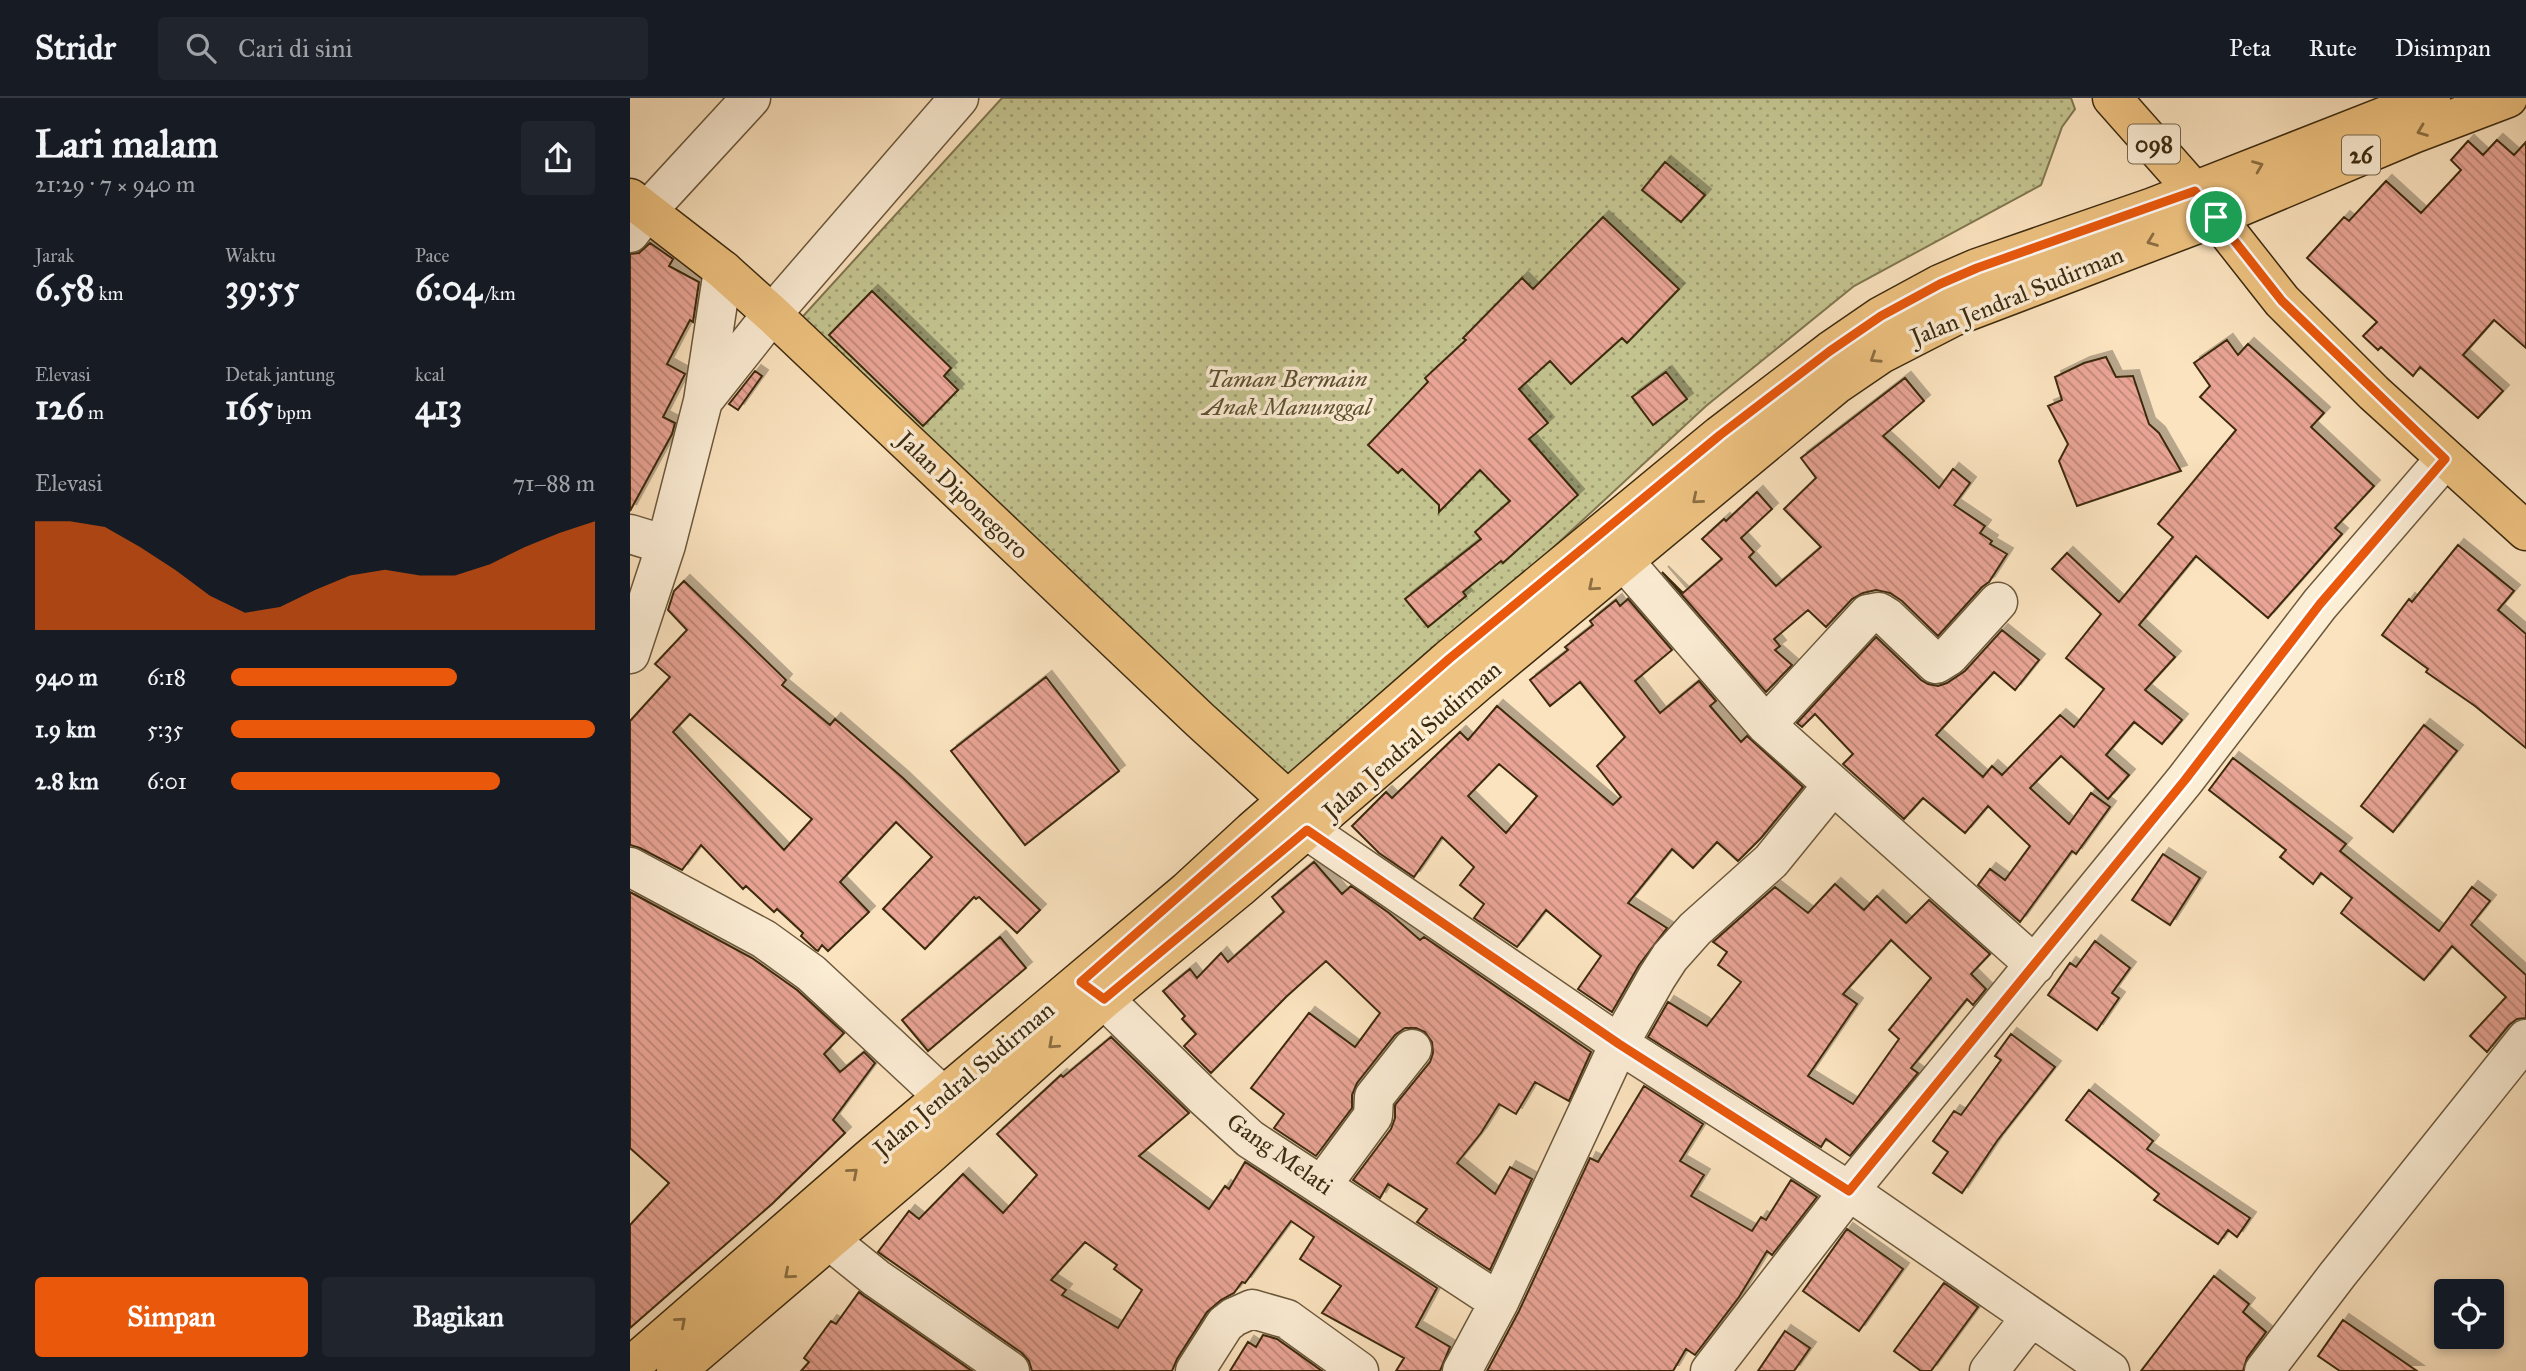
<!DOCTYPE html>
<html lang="id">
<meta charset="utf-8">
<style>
body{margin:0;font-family:"IM FELL Great Primer",serif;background:#20242c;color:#f1f3f6;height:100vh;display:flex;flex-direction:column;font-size:26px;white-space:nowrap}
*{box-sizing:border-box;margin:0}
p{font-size:23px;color:#9ea1a6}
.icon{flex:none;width:38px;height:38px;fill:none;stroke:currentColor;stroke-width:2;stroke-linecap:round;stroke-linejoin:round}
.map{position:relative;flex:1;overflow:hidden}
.details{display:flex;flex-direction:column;background:#171b24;width:630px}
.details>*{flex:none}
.controls{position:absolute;left:1804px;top:1181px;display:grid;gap:14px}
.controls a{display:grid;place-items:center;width:70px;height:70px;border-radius:7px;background:#171b24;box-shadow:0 4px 10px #0003;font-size:35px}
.pin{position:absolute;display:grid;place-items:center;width:60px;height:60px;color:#fff;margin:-30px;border:4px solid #fff;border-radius:50%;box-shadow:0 2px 7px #0007}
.round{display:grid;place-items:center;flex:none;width:74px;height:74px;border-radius:7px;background:#20242c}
.summary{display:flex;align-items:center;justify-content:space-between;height:119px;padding:0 35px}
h1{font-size:38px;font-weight:700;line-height:52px}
.stats{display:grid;grid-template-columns:repeat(3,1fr);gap:10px;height:119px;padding:7px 35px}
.stats div{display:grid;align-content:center}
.stats b{font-size:35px;font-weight:700}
.stats small{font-size:19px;font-weight:400}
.stats p{font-size:19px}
.chart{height:196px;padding:14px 35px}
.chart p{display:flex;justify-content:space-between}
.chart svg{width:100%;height:126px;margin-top:7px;fill:#ea580c;opacity:.7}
.button{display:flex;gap:14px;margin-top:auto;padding:14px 35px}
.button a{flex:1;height:80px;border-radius:7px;background:#ea580c;color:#fff;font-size:28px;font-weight:700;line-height:80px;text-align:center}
.button a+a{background:#20242c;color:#f1f3f6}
ul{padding:0 35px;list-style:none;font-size:23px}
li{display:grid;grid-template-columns:112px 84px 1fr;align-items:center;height:52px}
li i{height:18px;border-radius:9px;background:#ea580c}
header{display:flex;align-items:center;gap:42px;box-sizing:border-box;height:98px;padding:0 35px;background:#171b24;border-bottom:2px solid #363941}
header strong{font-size:33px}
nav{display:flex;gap:38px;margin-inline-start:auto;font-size:24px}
.search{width:490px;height:63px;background:#20242c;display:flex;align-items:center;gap:18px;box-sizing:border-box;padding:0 24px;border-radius:7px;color:#9ea1a6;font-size:26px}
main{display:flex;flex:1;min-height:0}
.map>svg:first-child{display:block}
.park{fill:url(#park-dots);stroke:#807750;stroke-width:2}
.building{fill:url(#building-back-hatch);stroke:#3d2b10;stroke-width:2;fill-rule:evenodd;filter:url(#shadow)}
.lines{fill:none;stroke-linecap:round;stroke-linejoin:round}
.minor-casing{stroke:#6c593c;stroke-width:41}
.major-casing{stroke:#3d2b10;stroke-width:41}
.minor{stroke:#fcedd5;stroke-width:38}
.major{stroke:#eec280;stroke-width:38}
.oneway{stroke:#8d6f42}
.route-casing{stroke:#fff;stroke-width:14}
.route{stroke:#ea580c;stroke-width:9}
.labels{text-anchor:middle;stroke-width:7;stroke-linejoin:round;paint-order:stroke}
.shield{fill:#fcedd5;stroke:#76654b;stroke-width:2}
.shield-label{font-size:23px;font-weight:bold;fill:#3d2b10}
.street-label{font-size:24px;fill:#3d2b10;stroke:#fcedd5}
.park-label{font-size:24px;font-style:italic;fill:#5e5130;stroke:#fcedd5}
</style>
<header>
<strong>Stridr</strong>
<div class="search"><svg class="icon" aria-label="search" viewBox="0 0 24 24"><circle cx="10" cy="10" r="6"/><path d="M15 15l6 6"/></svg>Cari di sini</div>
<nav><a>Peta</a><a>Rute</a><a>Disimpan</a></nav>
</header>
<main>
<section class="details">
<div class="summary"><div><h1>Lari malam</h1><p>21:29 · 7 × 940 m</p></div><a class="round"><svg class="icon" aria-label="share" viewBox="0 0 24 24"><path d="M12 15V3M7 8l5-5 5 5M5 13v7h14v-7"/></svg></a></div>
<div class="stats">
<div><p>Jarak</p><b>6.58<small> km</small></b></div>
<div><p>Waktu</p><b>39:55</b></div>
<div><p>Pace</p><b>6:04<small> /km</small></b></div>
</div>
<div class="stats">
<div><p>Elevasi</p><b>126<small> m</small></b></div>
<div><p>Detak jantung</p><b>165<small> bpm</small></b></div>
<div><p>kcal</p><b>413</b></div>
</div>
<div class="chart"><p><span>Elevasi</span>71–88 m</p>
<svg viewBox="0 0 160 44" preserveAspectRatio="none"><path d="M0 44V6L10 6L20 8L30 15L40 23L50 32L60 38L70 36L80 30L90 25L100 23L110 25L120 25L130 21L140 15L150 10L160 6V44z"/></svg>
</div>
<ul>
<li><b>940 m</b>6:18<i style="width:62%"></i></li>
<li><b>1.9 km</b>5:35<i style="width:100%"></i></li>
<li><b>2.8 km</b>6:01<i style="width:74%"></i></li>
</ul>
<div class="button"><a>Simpan</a><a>Bagikan</a></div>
</section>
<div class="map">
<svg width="1896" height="1273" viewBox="0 0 1896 1273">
<defs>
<pattern id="park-dots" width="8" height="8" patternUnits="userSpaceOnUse" patternTransform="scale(1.75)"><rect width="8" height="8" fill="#c3c38f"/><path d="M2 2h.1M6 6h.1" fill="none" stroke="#a09f73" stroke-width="1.8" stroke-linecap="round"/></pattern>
<pattern id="building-back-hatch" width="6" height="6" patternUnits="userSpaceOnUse" patternTransform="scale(1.75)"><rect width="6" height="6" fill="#e9a495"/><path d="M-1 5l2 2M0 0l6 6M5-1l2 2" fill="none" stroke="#be8678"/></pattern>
<filter id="shadow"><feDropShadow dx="6" dy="-6" stdDeviation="0" flood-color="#0004"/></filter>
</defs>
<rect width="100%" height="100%" fill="#fbe3bf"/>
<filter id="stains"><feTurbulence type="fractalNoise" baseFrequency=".00286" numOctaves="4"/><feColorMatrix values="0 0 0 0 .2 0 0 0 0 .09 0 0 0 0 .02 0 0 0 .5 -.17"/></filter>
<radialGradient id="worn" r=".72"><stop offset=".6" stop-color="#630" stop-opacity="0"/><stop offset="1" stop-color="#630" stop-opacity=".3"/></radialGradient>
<path class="park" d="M372,0H1441L1445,11L1432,29L1411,87L1224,188L1076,308L658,695L165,227Z"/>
<path class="building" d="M1867,42L1884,57L1896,44V250L1864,222L1833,257L1873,293L1848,320L1790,269L1783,278L1751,249L1748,252L1733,238L1747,224L1677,160L1714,119L1719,123L1756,83L1791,115L1831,72L1821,62L1838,43L1853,57Z
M1035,64L1075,97L1051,124L1012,92Z
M973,119L1049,191L997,245L992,240L941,286L920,263L889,291L918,325L899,341L948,397L873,465L871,463L833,494L836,498L798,529L775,501L851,441L845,434L880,403L850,372L809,414V407L772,371L768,375L738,347L798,284L795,280L836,242L833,240L892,180L903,191Z
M20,145L43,161L39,168L69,184L63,224L60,222L37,266L55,276L33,319L45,325L42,336L0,413V156L9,155Z
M242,193L321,270L314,278L328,292L293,328L199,237Z
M1597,242L1608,257L1618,246L1694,315L1681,329L1744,388L1705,430L1712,436L1638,520L1566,458L1509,527L1545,559L1515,592L1552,622L1532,646L1504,624L1476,657L1499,677L1478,701L1431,658L1400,690L1439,726L1461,695L1480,709L1446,756L1442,753L1390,824L1348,787L1360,771L1375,782L1400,748L1358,708L1335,735L1293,700L1274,721L1213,666L1223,656L1185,616L1172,629L1167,625L1246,539L1291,582L1298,586L1308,588L1317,585L1335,573L1372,532L1409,562L1385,592L1364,574L1306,637L1353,679L1362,668L1372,677L1430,617L1444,629L1474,591L1436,560L1471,516L1422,471L1437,455L1489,504L1543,439L1528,426L1606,332L1570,299L1580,288L1564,265Z
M1476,259L1486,279L1503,278L1519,326L1529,335L1551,373L1447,408L1429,363L1438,346L1418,308L1432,302L1425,279L1454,265Z
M125,273L132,278L108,312L99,306Z
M1036,274L1057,301L1023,327L1002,299Z
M1275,280L1294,303L1253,338L1309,390L1323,371L1340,385L1324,407L1355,428L1350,435L1362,443L1360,446L1377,456L1359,484L1352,489L1308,538L1272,503L1260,495L1246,492L1233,495L1222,501L1196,529L1178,512L1144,541L1150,548L1145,552L1162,567L1136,594L1032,474L1053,495L1092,461L1072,441L1094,421L1096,423L1127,394L1142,411L1111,440L1124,454L1119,459L1146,488L1191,449L1154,411L1186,380L1171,360Z
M1828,447L1884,493L1868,512L1896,536V650L1845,608L1796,574L1798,571L1752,537L1779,501L1782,504Z
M54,483L156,582L152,587L200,627L205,621L273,680L410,812L387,835L349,799L346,801L344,799L295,851L253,811L302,759L266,724L210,784L239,814L198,853L192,847L188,853L186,852L171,838L173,835L147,811L144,814L116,788L113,791L71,747L52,772L10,750L0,747V623L40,579L25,566L57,532L38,512L44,493ZM60,616L182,721L154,752L43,634Z
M998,501L1042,552L1005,583L1030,615L1069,583L1086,603L1080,608L1111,644L1117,638L1173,689L1131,740L1108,763L1087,744L1063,770L1042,751L998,805L1037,830L1009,867L982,914L948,891L971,858L916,812L887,849L844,820L854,806L830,787L844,769L812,739L784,779L749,755L722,728L756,694L762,700L830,634L838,642L867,608L983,707L991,699L967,668L995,639L950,584L920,608L900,582L938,552L935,549L963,527L960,523L986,502L990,508ZM869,666L907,698L876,735L838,698Z
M416,579L489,673L395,747L321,653Z
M1794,627L1827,653L1763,734L1731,708Z
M1603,660L1716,746L1710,753L1809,833L1842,789L1860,803L1841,827L1896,877V920L1887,921L1879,927L1857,954L1840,938L1876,899L1822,848L1794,882L1711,815L1722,800L1691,775L1683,786L1650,759L1656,752L1579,692Z
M1533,756L1570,780L1540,827L1502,802Z
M684,764L712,796L721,788L759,815L790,842L794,839L961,954L939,1003L905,984L886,1016L869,1006L851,1035L827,1065L865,1096L880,1069L902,1081L860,1172L787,1124L797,1111L758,1086L750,1100L723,1082L761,1031L765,1020V1007L800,964L803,955L802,944L795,934L786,930H775L765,937L727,985L722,997V1010L686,1058L644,1030L654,1016L621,990L679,915L725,949L750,915L696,863L656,899L581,975L554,948L566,936L552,921L555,918L533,893L560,871L567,880L591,855L598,864L654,814L642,799Z
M1205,786L1234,812L1247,798L1276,825L1299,802L1360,856L1341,876L1356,891L1343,907L1337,901L1281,970L1288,975L1220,1058L1196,1041L1191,1049L1018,939L1038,904L1077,928L1111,884L1088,867L1097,854L1083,844L1145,789L1178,815ZM1261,842L1301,880L1259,932L1269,941L1223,1006L1178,978L1227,906L1213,896Z
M0,794L122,860L167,892L214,935L194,956L210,974L234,954L245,965L203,1022L215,1035L142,1106L0,1230V1127L39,1085L0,1050Z
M370,839L396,870L298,953L272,922Z
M1465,843L1500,870L1482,895L1489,900L1467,932L1418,897L1440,865L1446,869Z
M1381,936L1425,969L1367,1043L1332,1095L1303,1075L1318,1054L1303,1043L1324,1013L1331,1017L1371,962L1365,958Z
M481,939L559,1015L509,1058L579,1111L595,1088L599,1091L615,1064L807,1190L786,1229L820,1249L810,1273H766L774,1260L692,1215L711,1188L670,1161L684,1139L661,1123L615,1185L612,1184L604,1195L591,1202L577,1214L547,1261L542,1273H402L399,1263L392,1255L248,1154L279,1113L289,1121L333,1076L373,1115L407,1077L367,1036L431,977L433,979ZM455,1144L487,1167L484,1171L512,1192L488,1230L432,1197L436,1192L421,1182Z
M1014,988L1073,1026L1050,1063L1074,1077L1061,1098L1122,1133L1131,1119L1136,1122L1161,1082L1187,1099L1142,1157L1137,1153L1109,1199L1065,1257L1056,1251L1043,1273H857L889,1213L960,1060L968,1064Z
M1459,992L1523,1043L1517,1051L1620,1120L1607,1139L1598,1132L1588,1146L1524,1102L1529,1096L1436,1022Z
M1217,1131L1273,1171L1229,1233L1173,1193Z
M1584,1178L1619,1206L1613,1214L1636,1234L1617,1260L1613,1273H1511Z
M1314,1185L1348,1209L1301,1273H1291L1264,1253Z
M229,1194L234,1198L342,1273H171L179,1264L174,1260L201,1223L206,1226Z
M1713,1222L1787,1273H1710L1688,1258Z
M1155,1233L1180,1250L1164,1273H1128Z
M633,1237L647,1241L692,1273H600L618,1244L626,1249Z"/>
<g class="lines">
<defs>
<path id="minor" d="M0,135L17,113L121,0
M73,303L142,216L329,0
M0,436L36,447
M993,462L1136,627L1405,867
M0,556L36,447L73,303L93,172
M1136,627L1238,516L1249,514L1257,519L1306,566L1319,558L1368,504
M677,732L989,946L1219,1093L1480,1273
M0,769L134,841L181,875L313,998
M451,884L474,901L573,998L620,1041L869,1204
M692,1087L743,1018L744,999L782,951
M199,1142L246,1180L380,1273
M565,1273L595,1226L604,1219L622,1211L657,1221L729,1273
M832,1273L869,1204L989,946L1027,879L1040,859L1065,831L1141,763L1202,688
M1080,1273L1219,1093L1555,682L1690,506L1815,361
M1359,1273L1401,1219
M1634,1273L1708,1176L1896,941"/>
<path id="major" d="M1482,0L1574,104L1652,203L1744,295L1896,433
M0,100L93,172L142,216L570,622L658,702
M0,1269L241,1059L557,793L622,733L819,561L1090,337L1200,253L1251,218L1310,186L1347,170L1523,109L1801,0
M46,1273L298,1058L474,901L609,790L848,584L1207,286L1251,256L1323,219L1586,119L1783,36L1878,0"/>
</defs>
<use href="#minor" class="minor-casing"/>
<use href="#major" class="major-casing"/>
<use href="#minor" class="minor"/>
<use href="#major" class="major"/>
</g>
<defs><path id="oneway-chevron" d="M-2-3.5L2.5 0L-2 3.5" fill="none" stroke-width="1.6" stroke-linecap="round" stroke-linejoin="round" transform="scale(1.75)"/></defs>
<g class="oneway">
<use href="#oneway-chevron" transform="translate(1792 33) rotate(159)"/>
<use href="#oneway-chevron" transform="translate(1628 68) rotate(-22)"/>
<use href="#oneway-chevron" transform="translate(1522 143) rotate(159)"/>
<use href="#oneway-chevron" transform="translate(1245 260) rotate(147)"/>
<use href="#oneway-chevron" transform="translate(1067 401) rotate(140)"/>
<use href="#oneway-chevron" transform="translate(963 488) rotate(140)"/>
<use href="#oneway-chevron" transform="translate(423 946) rotate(138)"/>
<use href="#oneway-chevron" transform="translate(223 1075) rotate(-41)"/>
<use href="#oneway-chevron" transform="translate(159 1176) rotate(139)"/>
<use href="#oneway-chevron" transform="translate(51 1224) rotate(-41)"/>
</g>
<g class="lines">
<defs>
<path id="route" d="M1565,93L1652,203L1815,361L1690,506L1555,682L1219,1093L989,946L677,732L474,901L451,884L819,561L1090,337L1200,253L1251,218L1310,186L1347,170Z"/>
</defs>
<use href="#route" class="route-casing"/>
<use href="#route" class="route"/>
</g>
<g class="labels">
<g class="shield">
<rect x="1498" y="26.5" width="52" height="39" rx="5"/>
<rect x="1712" y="37.5" width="38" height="39" rx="5"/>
</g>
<g class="shield-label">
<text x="1524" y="54">098</text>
<text x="1731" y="65">26</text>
</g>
<g class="street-label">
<text transform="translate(1387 198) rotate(-22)" y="8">Jalan Jendral Sudirman</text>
<text transform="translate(333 397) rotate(44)" y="8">Jalan Diponegoro</text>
<text transform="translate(782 642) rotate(-41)" y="8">Jalan Jendral Sudirman</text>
<text transform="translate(334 981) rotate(-40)" y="8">Jalan Jendral Sudirman</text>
<text transform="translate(650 1056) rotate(35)" y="8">Gang Melati</text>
</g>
<g class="park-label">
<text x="657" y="289">Taman Bermain<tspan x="657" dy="28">Anak Manunggal</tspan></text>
</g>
</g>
<rect width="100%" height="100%" filter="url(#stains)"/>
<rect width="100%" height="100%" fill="url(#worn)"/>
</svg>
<div class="controls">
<a><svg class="icon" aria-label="locate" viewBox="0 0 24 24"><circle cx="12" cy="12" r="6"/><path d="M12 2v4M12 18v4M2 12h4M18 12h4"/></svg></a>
</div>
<div class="pin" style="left:1586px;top:119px;background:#1e9e55"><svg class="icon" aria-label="arrive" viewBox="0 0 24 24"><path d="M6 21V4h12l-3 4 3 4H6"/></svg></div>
</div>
</main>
